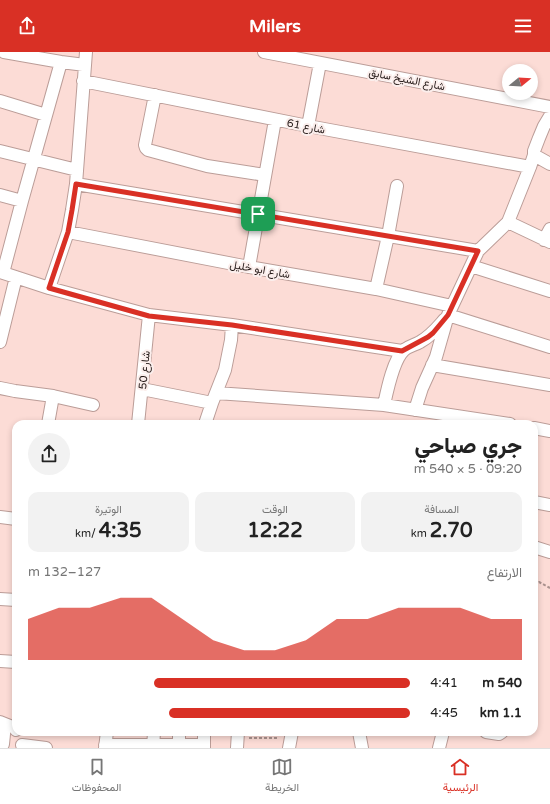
<!DOCTYPE html>
<html lang="ar">
<meta charset="utf-8">
<style>
body{margin:0;font-family:"Varela Round",Vazirmatn,sans-serif;background:#f2f2f2;color:#222;direction:rtl;height:100vh;display:flex;flex-direction:column;font-size:15px;white-space:nowrap}
*{box-sizing:border-box;margin:0}
p{font-size:13px;color:#767676}
.icon{flex:none;width:22px;height:22px;fill:none;stroke:currentColor;stroke-width:2;stroke-linecap:round;stroke-linejoin:round}
.map{position:relative;flex:1;overflow:hidden;direction:ltr}
.side{position:absolute;left:12px;top:368px;width:526px;height:316px;display:flex;flex-direction:column;background:#fff;border-radius:12px;box-shadow:0 2px 6px #0003;direction:rtl}
.side>*{flex:none}
.needle{width:26px;rotate:72deg}
.fabs{position:absolute;left:502px;top:12px;display:grid;gap:8px}
.fabs a{display:grid;place-items:center;width:36px;height:36px;border-radius:50%;background:#fff;box-shadow:0 2px 6px #0003;font-size:20px}
.pin{position:absolute;display:grid;place-items:center;width:34px;height:34px;color:#fff;margin:-17px;border-radius:8px;box-shadow:0 2px 6px #0006}
.round{display:grid;place-items:center;flex:none;width:42px;height:42px;border-radius:21px;background:#f2f2f2}
.overview{display:flex;align-items:center;justify-content:space-between;height:68px;padding:0 16px}
h1{font-size:22px;font-weight:800;line-height:30px}
.stats{display:grid;grid-template-columns:repeat(3,1fr);gap:6px;height:68px;padding:4px 16px}
.stats div{display:grid;align-content:center;border-radius:10px;background:#f2f2f2;text-align:center}
.stats b{font-size:20px;font-weight:800}
.stats small{font-size:11px;font-weight:400}
.stats p{font-size:11px}
.chart{height:112px;padding:8px 16px}
.chart p{display:flex;justify-content:space-between}
.chart svg{width:100%;height:72px;margin-top:4px;fill:#d93025;opacity:.7}
ul{padding:0 16px;list-style:none;font-size:13px}
li{display:grid;grid-template-columns:64px 48px 1fr;align-items:center;height:30px}
li i{height:10px;border-radius:5px;background:#d93025}
header{display:flex;justify-content:space-between;align-items:center;height:52px;padding:0 16px;background:#d93025;color:#fff;font-size:18px;font-weight:800}
.tabs{display:flex;justify-content:space-around;align-items:center;height:56px;border-top:1px solid #e0e0e0;background:#fff;font-size:11px;color:#767676}
.tabs a{display:grid;justify-items:center;gap:2px}
.tabs .on{color:#d93025}
.map>svg:first-child{display:block}
.lines{fill:none;stroke-linecap:round;stroke-linejoin:round}
.street-casing{stroke:#bb9d98;stroke-width:14}
.path{stroke:#ab938f;stroke-width:2;stroke-dasharray:3 2;stroke-linecap:butt}
.street{stroke:#fff;stroke-width:12}
.route-casing{stroke:#fff;stroke-width:8}
.route{stroke:#d93025;stroke-width:5}
.labels{text-anchor:middle;stroke-width:4;stroke-linejoin:round;paint-order:stroke}
.street-label{font-size:11px;fill:#251a18;stroke:#fbeeec}
</style>
<header><svg class="icon" aria-label="menu" viewBox="0 0 24 24"><path d="M4 6h16M4 12h16M4 18h16"/></svg>Milers<svg class="icon" aria-label="share" viewBox="0 0 24 24"><path d="M12 15V3M7 8l5-5 5 5M5 13v7h14v-7"/></svg></header>
<div class="map">
<svg width="550" height="696" viewBox="0 0 550 696">
<rect width="100%" height="100%" fill="#fcdcd6"/>
<g class="lines">
<defs>
<path id="street" d="M4,0L61,10L85,13
M264,0L550,55
M83,29L308,74L530,115
M155,43L145,93L146,96L148,98L207,114L265,123
M0,49L46,63
M308,74L320,11
M0,99L77,118
M534,103L550,112
M76,132L478,199
M0,143L22,149
M508,170L550,190
M68,180L249,215L376,237L452,254
M544,188L550,177
M471,214L550,239
M249,215L275,68
M0,220L49,236L149,263L232,273L402,299
M3,221L22,149L61,10
M49,236L68,180L72,158L76,132L86,0
M376,237L388,184L397,134
M448,263L550,295
M0,290L16,225
M432,313L550,333
M0,336L15,339L53,344L93,353
M142,337L212,351
M216,341L384,353L510,372
M384,353C387,339 393,308 404,298C409,294 415,293 420,290C431,284 437,276 445,267
M415,358L422,336L436,305L448,263L478,199L508,170L530,115L534,103V99L539,86L544,74L550,64
M48,372L53,344
M138,372L149,263
M205,372L212,351L225,318L231,288L232,273
M534,376L550,379
M534,450L550,453
M0,465L16,467
M534,495L550,500
M0,547L16,548
M0,609L16,610
M0,670L15,676L16,678
M359,680L362,696
M486,680L499,682L502,680
M22,693L46,696
M105,693H204
M179,693V680
M1,696L3,692L5,672
M105,696L107,680
M153,696L154,680
M204,696V680
M237,696L238,680
M289,696L292,680
M439,696L443,680"/>
</defs>
<use href="#street" class="street-casing"/>
<path class="path" d="M534,532L539,530L550,536
M249,686H279"/>
<use href="#street" class="street"/>
</g>
<g class="lines">
<defs>
<path id="route" d="M76,132L478,199L448,263L433,281L428,285L402,299L232,273L149,264L49,236L68,180L72,158Z"/>
</defs>
<use href="#route" class="route-casing"/>
<use href="#route" class="route"/>
</g>
<g class="labels">
<g class="street-label">
<text transform="translate(407 27) rotate(11)" y="4">شارع الشيخ سابق</text>
<text transform="translate(306 74) rotate(11)" y="4">شارع 61</text>
<text transform="translate(260 217) rotate(10)" y="4">شارع ابو خليل</text>
<text transform="translate(144 318) rotate(-84)" y="4">شارع 50</text>
</g>
</g>
</svg>
<div class="fabs">
<a><svg class="needle" viewBox="-14 -14 28 28"><path d="M0-13l5 13h-10z" fill="#e53935"/><path d="M0 13l5-13h-10z" fill="#767676"/></svg></a>
</div>
<div class="pin" style="left:258px;top:162px;background:#1e9e55"><svg class="icon" aria-label="arrive" viewBox="0 0 24 24"><path d="M6 21V4h12l-3 4 3 4H6"/></svg></div>
<section class="side">
<div class="overview"><div><h1>جري صباحي</h1><p>09:20 · 5 × 540 m</p></div><a class="round"><svg class="icon" aria-label="share" viewBox="0 0 24 24"><path d="M12 15V3M7 8l5-5 5 5M5 13v7h14v-7"/></svg></a></div>
<div class="stats">
<div><p>المسافة</p><b>2.70<small> km</small></b></div>
<div><p>الوقت</p><b>12:22</b></div>
<div><p>الوتيرة</p><b>4:35<small> /km</small></b></div>
</div>
<div class="chart"><p><span>الارتفاع</span>127–132 m</p>
<svg viewBox="0 0 160 44" preserveAspectRatio="none"><path d="M0 44V19L10 12L20 12L30 6L40 6L50 19L60 32L70 38L80 38L90 32L100 19L110 19L120 12L130 12L140 12L150 19L160 19V44z"/></svg>
</div>
<ul>
<li><b>540 m</b>4:41<i style="width:67%"></i></li>
<li><b>1.1 km</b>4:45<i style="width:63%"></i></li>
</ul>
</section>
</div>
<nav class="tabs">
<a class="on"><svg class="icon" aria-label="home" viewBox="0 0 24 24"><path d="M3 11l9-7 9 7M6 9v11h12V9"/></svg>الرئيسية</a>
<a><svg class="icon" aria-label="map" viewBox="0 0 24 24"><path d="M3 6l6-2 6 2 6-2v14l-6 2-6-2-6 2zM9 4v14M15 6v14"/></svg>الخريطة</a>
<a><svg class="icon" aria-label="saved" viewBox="0 0 24 24"><path d="M7 4h10v16l-5-4-5 4z"/></svg>المحفوظات</a>
</nav>
